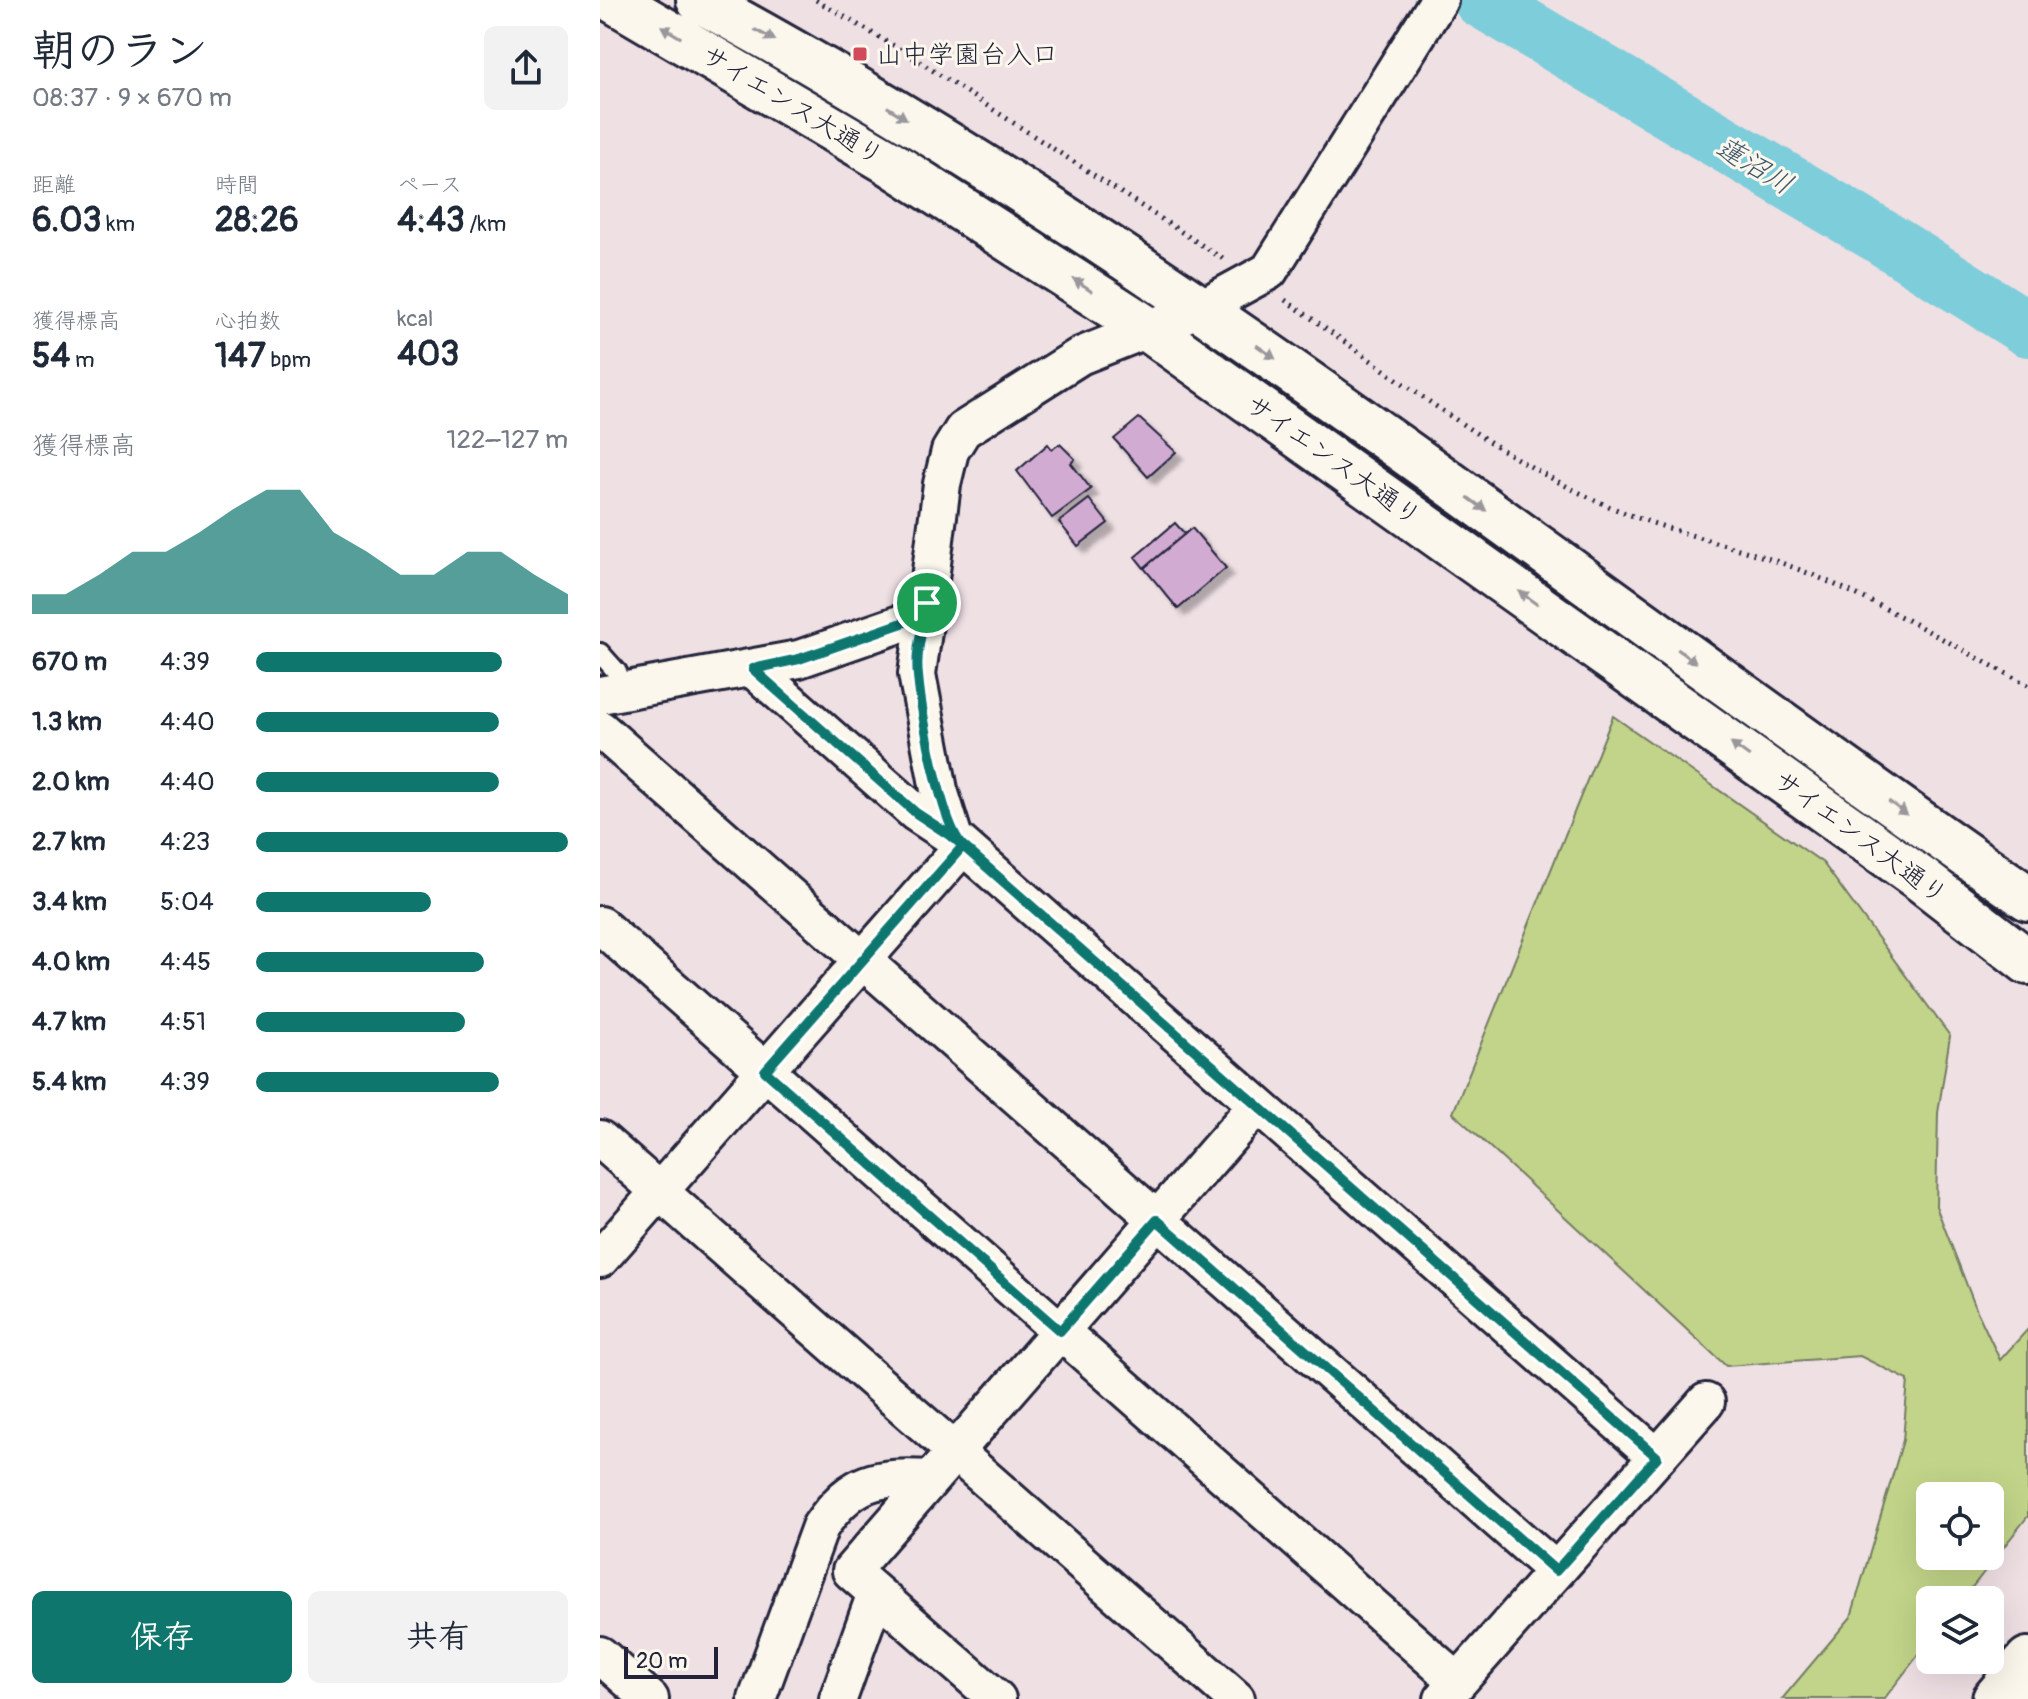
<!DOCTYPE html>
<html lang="ja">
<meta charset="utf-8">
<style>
body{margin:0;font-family:Pangolin,"Klee One",sans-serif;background:#f2f2f3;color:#1f2937;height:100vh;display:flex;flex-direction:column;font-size:30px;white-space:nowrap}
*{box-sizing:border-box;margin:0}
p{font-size:26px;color:#747a83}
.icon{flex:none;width:44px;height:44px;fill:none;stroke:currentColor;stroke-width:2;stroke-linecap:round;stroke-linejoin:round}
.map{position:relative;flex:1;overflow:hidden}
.side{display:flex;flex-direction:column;background:#fff;width:600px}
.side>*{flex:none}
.tools{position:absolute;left:1316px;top:1482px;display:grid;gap:16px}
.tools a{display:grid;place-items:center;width:88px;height:88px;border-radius:12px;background:#fff;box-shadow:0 8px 32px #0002;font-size:40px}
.scale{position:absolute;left:24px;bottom:20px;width:94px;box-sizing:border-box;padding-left:8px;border:4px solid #22223b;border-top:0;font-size:22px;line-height:28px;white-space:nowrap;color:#22223b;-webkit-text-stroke:6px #fbf7ec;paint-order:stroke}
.pin{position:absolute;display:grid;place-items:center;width:68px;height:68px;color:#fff;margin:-34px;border:4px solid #fff;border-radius:50%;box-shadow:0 2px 8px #0007}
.round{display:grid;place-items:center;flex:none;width:84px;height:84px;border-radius:12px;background:#f2f2f3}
.headline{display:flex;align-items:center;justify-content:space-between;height:136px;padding:0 32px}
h1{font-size:44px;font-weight:800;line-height:60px}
.figures{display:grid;grid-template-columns:repeat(3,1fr);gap:12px;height:136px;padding:8px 32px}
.figures div{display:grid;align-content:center}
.figures b{font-size:34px;font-weight:800}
.figures small{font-size:22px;font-weight:400}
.figures p{font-size:22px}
.chart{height:224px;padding:16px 32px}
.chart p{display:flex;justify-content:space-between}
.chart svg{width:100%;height:144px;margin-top:8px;fill:#0f766e;opacity:.7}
.button{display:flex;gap:16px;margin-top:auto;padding:16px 32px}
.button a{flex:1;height:92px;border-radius:12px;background:#0f766e;color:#fff;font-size:32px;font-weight:800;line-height:92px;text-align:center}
.button a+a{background:#f2f2f3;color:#1f2937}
ul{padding:0 32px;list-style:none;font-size:26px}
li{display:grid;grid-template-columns:128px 96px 1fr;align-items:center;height:60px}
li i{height:20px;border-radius:10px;background:#0f766e}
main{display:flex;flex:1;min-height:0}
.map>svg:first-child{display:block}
.green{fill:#c2d489;stroke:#727b62;stroke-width:2;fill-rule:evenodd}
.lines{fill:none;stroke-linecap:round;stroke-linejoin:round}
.river{stroke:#7ecdda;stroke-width:56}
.building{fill:#d2abd3;stroke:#22223b;stroke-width:2;filter:url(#shadow)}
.lane-casing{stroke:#22223b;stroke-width:24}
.street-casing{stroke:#22223b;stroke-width:42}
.secondary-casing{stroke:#22223b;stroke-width:50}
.primary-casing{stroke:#22223b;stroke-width:50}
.path{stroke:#22223b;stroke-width:5;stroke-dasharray:2 6;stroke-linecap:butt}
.lane{stroke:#fbf7ec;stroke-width:18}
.street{stroke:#fbf7ec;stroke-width:36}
.secondary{stroke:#fbf7ec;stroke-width:44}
.primary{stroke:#fbf7ec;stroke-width:44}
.oneway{fill:#99979c}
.route-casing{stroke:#fff;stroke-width:16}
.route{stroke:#0f766e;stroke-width:10}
.poi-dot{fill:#d1495b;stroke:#fbf7ec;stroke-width:3}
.labels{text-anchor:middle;stroke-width:6;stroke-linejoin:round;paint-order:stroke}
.poi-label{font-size:26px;fill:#22223b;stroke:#fbf7ec;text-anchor:start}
.street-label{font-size:26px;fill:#22223b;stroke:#fbf7ec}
.water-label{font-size:28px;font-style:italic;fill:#3e556b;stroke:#fbf7ec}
</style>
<main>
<section class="side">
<div class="headline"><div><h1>朝のラン</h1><p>08:37 · 9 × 670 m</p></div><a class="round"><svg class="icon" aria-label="share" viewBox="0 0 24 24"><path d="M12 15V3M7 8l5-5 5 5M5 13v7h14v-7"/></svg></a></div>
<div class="figures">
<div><p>距離</p><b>6.03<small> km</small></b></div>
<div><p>時間</p><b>28:26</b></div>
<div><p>ペース</p><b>4:43<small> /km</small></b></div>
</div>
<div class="figures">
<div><p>獲得標高</p><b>54<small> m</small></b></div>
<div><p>心拍数</p><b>147<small> bpm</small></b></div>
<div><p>kcal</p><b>403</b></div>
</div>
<div class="chart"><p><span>獲得標高</span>122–127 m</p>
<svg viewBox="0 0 160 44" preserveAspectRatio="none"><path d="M0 44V38L10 38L20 32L30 25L40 25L50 19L60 12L70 6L80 6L90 19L100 25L110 32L120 32L130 25L140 25L150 32L160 38V44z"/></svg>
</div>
<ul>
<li><b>670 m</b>4:39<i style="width:79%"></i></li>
<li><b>1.3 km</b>4:40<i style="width:78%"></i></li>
<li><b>2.0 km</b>4:40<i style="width:78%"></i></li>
<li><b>2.7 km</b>4:23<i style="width:100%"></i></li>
<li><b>3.4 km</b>5:04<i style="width:56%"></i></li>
<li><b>4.0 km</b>4:45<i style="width:73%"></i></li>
<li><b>4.7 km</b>4:51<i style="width:67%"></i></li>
<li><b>5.4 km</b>4:39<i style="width:78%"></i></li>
</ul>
<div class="button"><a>保存</a><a>共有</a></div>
</section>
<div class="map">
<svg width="1428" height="1699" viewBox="0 0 1428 1699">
<defs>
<filter id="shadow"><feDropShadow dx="7" dy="7" stdDeviation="2" flood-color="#0004"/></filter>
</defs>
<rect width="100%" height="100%" fill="#efe0e4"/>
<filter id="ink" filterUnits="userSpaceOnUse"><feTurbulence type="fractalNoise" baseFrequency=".0125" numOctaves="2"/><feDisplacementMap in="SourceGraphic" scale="16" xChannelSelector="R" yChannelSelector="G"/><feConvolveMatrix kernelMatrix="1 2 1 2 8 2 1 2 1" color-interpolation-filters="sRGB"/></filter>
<g filter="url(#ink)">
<path class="green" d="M1013,716L1223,863L1350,1036L1338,1113L1336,1206L1377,1311L1400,1360L1428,1329V1516L1362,1600H1330V1640L1284,1699H1182L1251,1617L1303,1440L1308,1380L1260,1356L1126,1366L853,1113ZM1330,1496H1390V1556H1330Z"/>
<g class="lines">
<path class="river" d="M881,0L1280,236L1428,329"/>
</g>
<path class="building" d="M539,418L576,452L548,477L514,439Z
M448,444L452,449L460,444L475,459L471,463L491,489L452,518L417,471Z
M489,499L508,523L478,546L459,522Z
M575,523L585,534L544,568L535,557Z
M592,528L626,568L578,609L544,568Z"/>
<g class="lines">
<defs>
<path id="lane" d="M0,653L17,672L26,691"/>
<path id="street" d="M327,603L317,674L339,790L354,838L1057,1457
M153,669L316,813L354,838
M0,695L199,659L314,619L327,603L342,484L350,451L363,430L480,356L601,308L669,271L839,0
M0,729L956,1571
M0,925L858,1682
M0,1139L636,1699
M0,1259L363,846
M0,1655L50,1699
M157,1699L220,1527C252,1480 276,1476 331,1479
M238,1699L276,1593
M397,1699L251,1571L657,1105
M843,1699L1106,1402"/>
<path id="secondary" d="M1395,1699L1428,1660"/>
<path id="primary" d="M13,0L287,161L548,329L1322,880L1428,962
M99,0C571,254 988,595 1428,898"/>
</defs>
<use href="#lane" class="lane-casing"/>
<use href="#street" class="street-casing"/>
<use href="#secondary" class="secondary-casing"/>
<use href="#primary" class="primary-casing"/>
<path class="path" d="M216,0L306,53L623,259
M685,300C788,370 892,455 1006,505C1060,529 1117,541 1173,560C1263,591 1344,641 1428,685"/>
<use href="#lane" class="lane"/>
<use href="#street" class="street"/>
<use href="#secondary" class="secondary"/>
<use href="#primary" class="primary"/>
</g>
<defs><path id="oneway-solid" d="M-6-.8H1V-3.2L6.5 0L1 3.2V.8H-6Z" transform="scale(2)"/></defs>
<g class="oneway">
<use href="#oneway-solid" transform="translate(71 32) rotate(-149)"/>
<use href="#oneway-solid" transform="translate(165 35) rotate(28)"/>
<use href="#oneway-solid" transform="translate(297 113) rotate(32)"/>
<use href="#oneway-solid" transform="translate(483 285) rotate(-147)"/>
<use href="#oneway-solid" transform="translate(666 352) rotate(35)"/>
<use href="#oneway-solid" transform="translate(877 504) rotate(36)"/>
<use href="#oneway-solid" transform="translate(928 598) rotate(-144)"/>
<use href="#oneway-solid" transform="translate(1087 656) rotate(36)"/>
<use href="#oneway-solid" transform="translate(1140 750) rotate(-144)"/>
<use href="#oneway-solid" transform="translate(1298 808) rotate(36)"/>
</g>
</g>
<g class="lines" filter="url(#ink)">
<defs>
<path id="route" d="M327,603C323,626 315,652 318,676C321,710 341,825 363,846L165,1071L460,1331L557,1220L956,1571L1057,1457L354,838L316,813L153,669L199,659L314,619L327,603"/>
</defs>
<use href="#route" class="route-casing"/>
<use href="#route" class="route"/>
</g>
<rect class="poi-dot" x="252" y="46" width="16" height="16" rx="4"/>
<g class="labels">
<g class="poi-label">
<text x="276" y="63">山中学園台入口</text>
</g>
<g class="street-label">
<text transform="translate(193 105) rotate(31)" y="9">サイエンス大通り</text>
<text transform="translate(734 460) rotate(35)" y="9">サイエンス大通り</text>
<text transform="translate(1261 837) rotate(36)" y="9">サイエンス大通り</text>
</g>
<g class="water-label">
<text transform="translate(1155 165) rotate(31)" y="10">蓮沼川</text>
</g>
</g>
</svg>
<div class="tools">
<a><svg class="icon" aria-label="locate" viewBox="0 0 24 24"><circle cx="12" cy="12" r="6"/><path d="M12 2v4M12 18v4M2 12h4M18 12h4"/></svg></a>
<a><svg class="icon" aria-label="layers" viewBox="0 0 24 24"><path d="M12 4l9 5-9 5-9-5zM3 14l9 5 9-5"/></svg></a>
</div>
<div class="scale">20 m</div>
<div class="pin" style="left:327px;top:603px;background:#1e9e55"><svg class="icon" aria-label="arrive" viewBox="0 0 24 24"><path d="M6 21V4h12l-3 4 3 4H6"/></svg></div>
</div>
</main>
